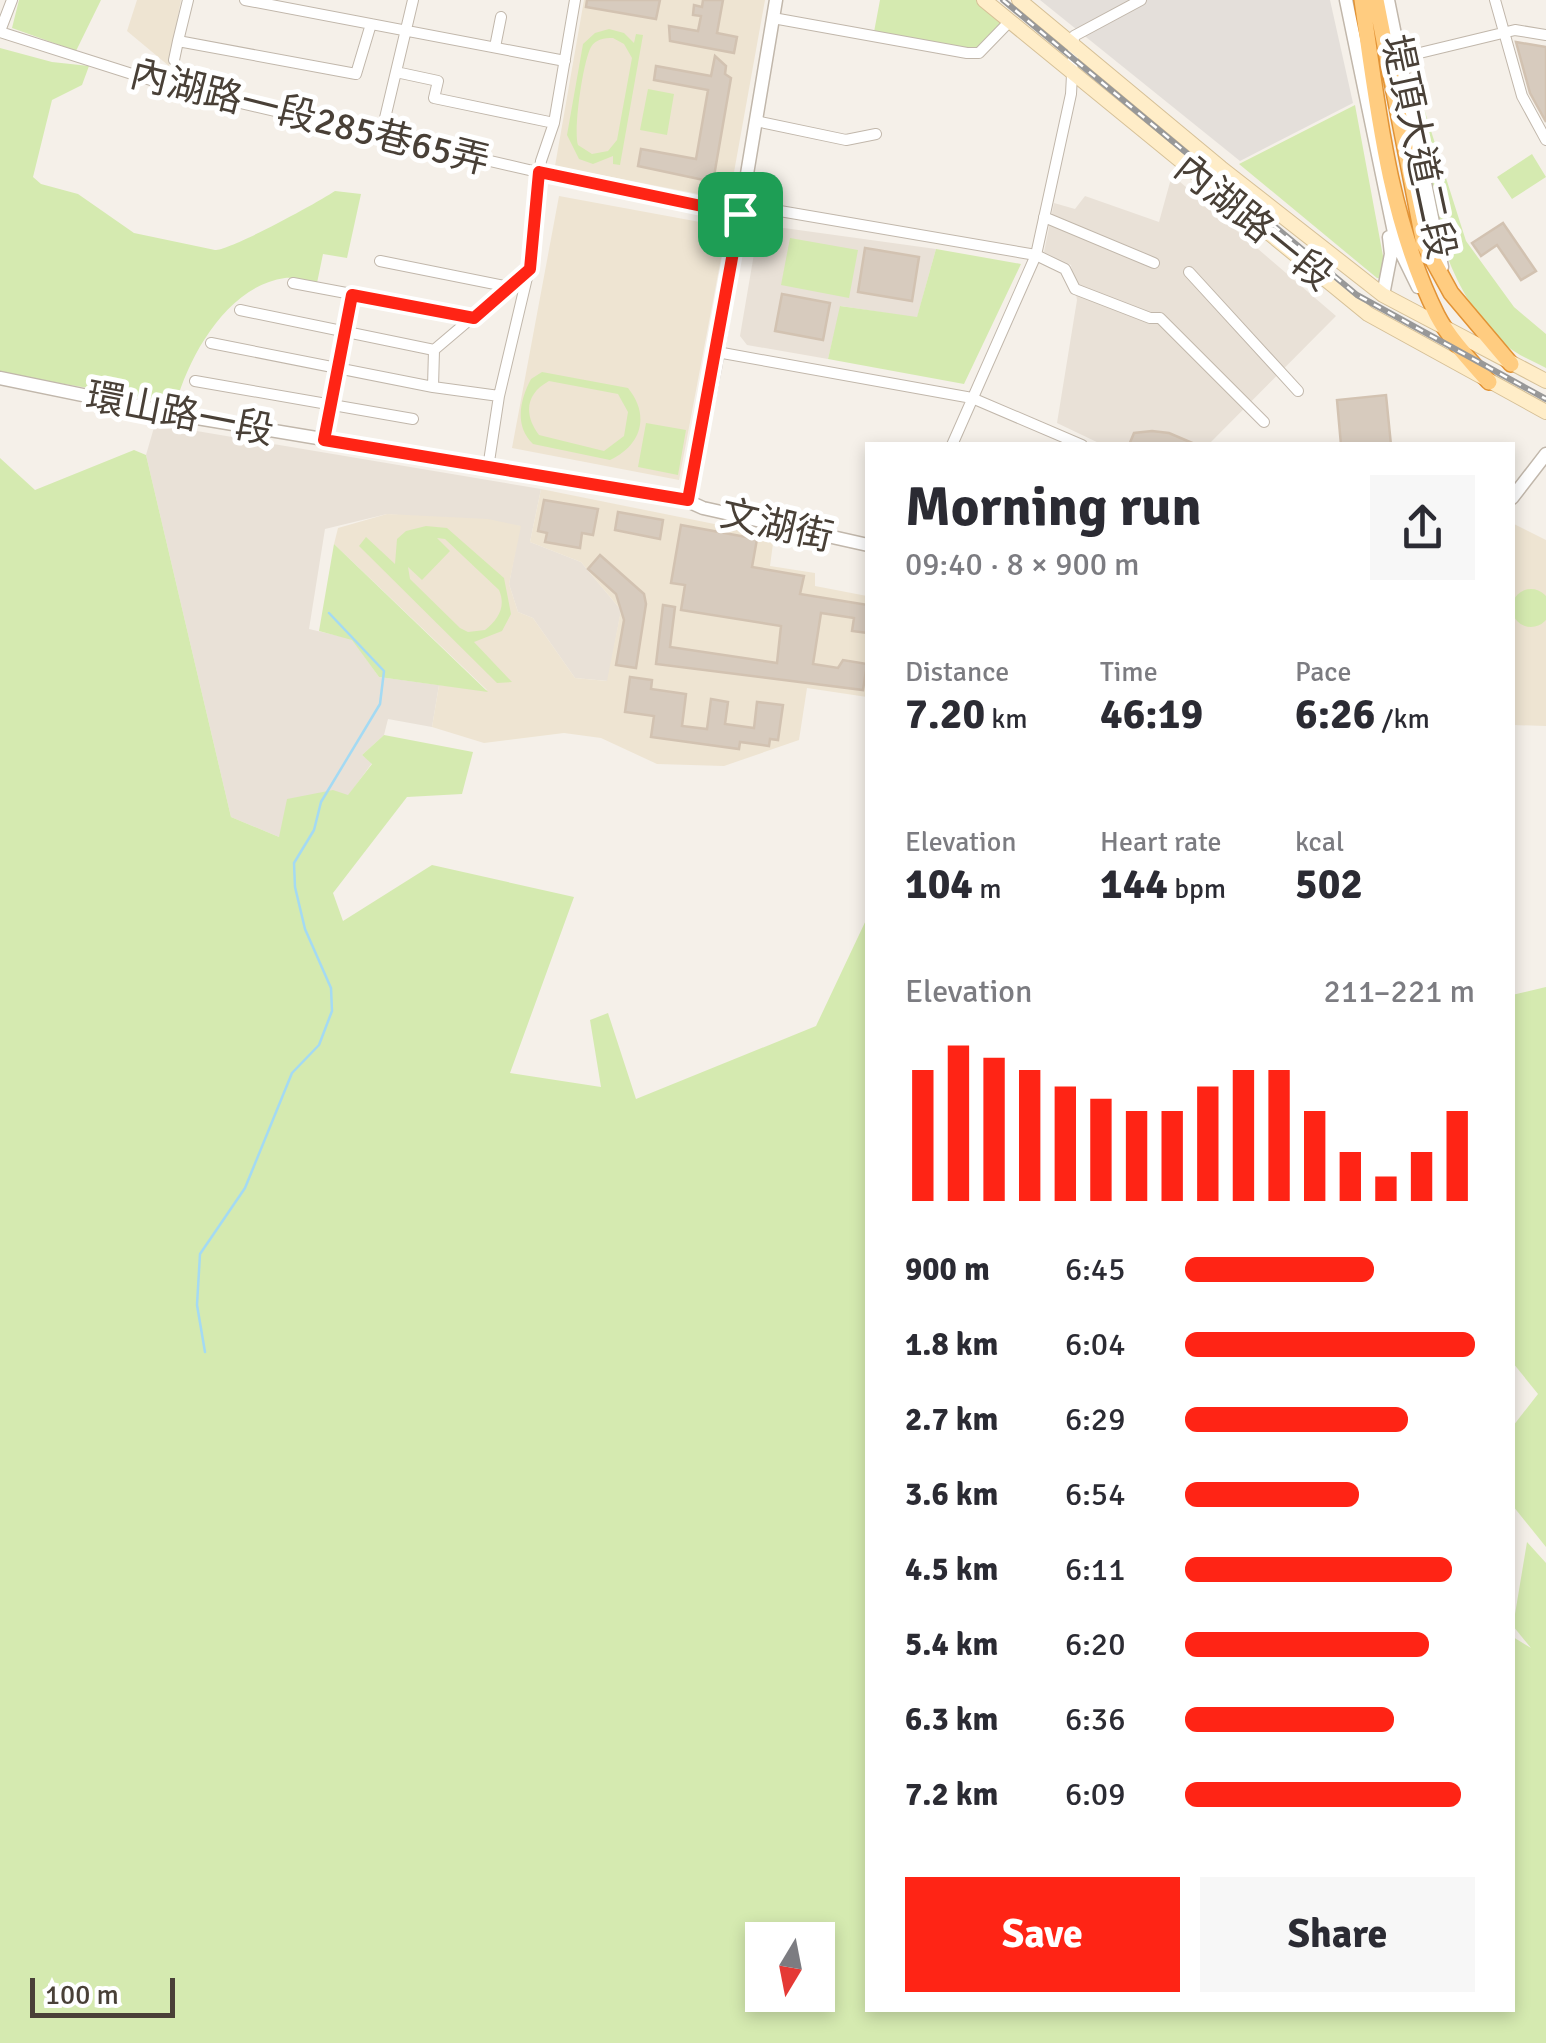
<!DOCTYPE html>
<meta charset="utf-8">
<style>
body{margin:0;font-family:Signika,"Noto Sans TC",sans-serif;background:#f7f7f7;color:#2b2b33;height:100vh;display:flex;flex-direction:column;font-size:38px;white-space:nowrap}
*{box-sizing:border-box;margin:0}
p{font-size:32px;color:#7c7c81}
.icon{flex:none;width:55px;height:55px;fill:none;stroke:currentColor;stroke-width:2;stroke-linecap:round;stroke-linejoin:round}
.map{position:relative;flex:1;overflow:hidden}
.sheet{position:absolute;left:865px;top:442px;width:650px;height:1570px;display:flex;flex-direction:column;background:#fff;border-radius:0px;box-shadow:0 5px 15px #0003}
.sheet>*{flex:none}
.needle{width:65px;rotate:190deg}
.tools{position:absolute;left:745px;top:1922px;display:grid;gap:20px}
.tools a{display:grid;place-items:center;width:90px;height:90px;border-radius:0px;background:#fff;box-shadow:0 5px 15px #0003;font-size:50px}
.scale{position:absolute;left:30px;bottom:25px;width:145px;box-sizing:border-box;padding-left:10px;border:5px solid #494037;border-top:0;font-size:28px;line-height:35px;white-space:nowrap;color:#494037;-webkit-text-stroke:8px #fff;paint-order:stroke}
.pin{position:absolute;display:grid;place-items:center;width:85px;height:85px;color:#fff;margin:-42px;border-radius:20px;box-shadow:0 5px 15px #0006}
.round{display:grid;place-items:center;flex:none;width:105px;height:105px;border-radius:0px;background:#f7f7f7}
.overview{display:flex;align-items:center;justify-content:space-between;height:170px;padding:0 40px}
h1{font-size:55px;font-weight:700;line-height:75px}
.metrics{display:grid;grid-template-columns:repeat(3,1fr);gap:15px;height:170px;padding:10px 40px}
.metrics div{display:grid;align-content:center}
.metrics b{font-size:42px;font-weight:700}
.metrics small{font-size:28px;font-weight:400}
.metrics p{font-size:28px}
.chart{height:280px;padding:20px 40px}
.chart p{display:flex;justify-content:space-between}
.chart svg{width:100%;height:180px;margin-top:10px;stroke:#ff2415;stroke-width:6}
.action{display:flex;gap:20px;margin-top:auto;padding:20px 40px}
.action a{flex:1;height:115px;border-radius:0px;background:#ff2415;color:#fff;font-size:40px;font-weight:700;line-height:115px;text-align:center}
.action a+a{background:#f7f7f7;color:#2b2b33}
ul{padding:0 40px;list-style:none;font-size:32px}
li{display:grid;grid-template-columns:160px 120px 1fr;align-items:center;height:75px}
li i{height:25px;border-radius:12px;background:#ff2415}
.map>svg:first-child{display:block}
.residential{fill:#e9e1d7}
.industrial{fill:#e4dfda}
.education{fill:#eee4d2}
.green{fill:#d5eab0;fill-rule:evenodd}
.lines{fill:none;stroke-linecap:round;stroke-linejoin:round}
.stream{stroke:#a4daf3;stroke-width:2.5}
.building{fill:#d7cbbe;stroke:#d2c2b1;stroke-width:2.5}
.minor-casing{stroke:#c1b7ab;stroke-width:12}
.tertiary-casing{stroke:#c1b7ab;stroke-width:15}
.secondary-casing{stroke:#d6c097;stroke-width:16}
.trunk-casing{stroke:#e29335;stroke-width:18}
.minor{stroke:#fff;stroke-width:10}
.tertiary{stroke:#fff;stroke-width:12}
.secondary{stroke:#ffedc8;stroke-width:14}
.trunk{stroke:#ffcc80;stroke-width:15}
.rail-casing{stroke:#989898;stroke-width:6}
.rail{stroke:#fff;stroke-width:2.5;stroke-dasharray:8;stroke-linecap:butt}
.route-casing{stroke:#fff;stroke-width:20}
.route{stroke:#ff2415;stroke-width:12}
.labels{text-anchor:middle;stroke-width:10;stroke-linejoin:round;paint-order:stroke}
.street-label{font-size:38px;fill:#494037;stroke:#fff}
</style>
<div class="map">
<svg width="1546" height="2043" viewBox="0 0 1546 2043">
<rect width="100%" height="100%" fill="#f5f0e9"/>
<path class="residential" d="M1172,175L1336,316L1208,445H1103L1057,423L1077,300L1071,265L1044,252L1054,203L1075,209L1085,196L1159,222Z
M784,228L936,249L917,318L841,306L828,359L747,345L740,336L756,242L765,231Z
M155,424L541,489L530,542L581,562L621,610L608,681L575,678L533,618L518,612L509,584L520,526L387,514L325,529L309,629L352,639L379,677L439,685L432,727L388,719L384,735L362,755L372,763L348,796L279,837L231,817L146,455Z"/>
<path class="industrial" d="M1040,0H1330L1353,103L1240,161Z"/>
<path class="education" d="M137,0H181L169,66L127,31Z
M584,0H765L729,200L555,166Z
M559,196L727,227L679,480L512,448Z
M541,489L774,536L770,566L815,573V586L867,596V697L807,688L799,740L724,766L657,764L601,738L564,733L484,743L432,727L439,685L487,690L334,544L338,528L387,514L488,519L521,526L509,584L518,612L533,618L575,678L607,681L621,610L581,562L530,542Z
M1512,523L1546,540V726L1513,725Z"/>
<path class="green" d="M19,0H101L76,51L12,28Z
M880,0H977L1009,25L984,53L874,32Z
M609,29L624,33L634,43L636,34L643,35L620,165L613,164V156L593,164L579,159L567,135L583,44L595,33ZM613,38L624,44L632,58L617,140L608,151L592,154L578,145C573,131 583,61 591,47C596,39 604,38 613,38Z
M0,48L52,62L89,66L82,85L52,100L33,177L41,184L78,194L134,233L215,250C231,250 317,203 335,191L361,194L347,258L323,254L317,283C307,281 295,277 285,278C228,286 190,354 176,403L0,373Z
M648,89L674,94L667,135L640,130Z
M1410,92L1419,93L1466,241L1514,307L1546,334V368C1533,361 1517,355 1506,345C1434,281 1428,181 1410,92Z
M1355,105L1386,272L1384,279L1377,278L1239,164Z
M1532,154L1546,177L1512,199L1497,177Z
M790,238L858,250L849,298L781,285Z
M936,249L1021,264L964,384L828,359L840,306L917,317Z
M542,372L628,388C650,415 642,445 610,460L533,444C514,426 520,400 531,379ZM549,381L618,394L628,412L624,436L604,451L539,435C524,415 525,394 549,381Z
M646,423L686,430L678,475L638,467Z
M134,450L146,455L231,817L279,837L287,799L333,790L348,795L372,764L362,755L384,735L473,752L462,794L407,797L333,893L343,921L432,865L574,897L510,1073L601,1087L590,1020L608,1013L636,1099L816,1026L867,918L868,2010H1512L1513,1637L1531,1648L1513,1626L1527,1542L1546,1563V2043H0V458L35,490ZM762,1940H818V1995H762Z
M426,526L447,528L504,578L511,614L502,631L474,642L512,682L497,683L359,546L366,537L395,564L397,539L406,531ZM437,538L445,539L499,590C506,606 499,619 485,630L468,632L460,628L410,579L408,567L422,580L450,551Z
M334,544L488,692L379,677L352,640L319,631Z
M1512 608a19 19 0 1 1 38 0a19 19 0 1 1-38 0Z
M1546,987V1547L1513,1506V1426L1538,1394L1513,1363L1512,995Z"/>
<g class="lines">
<path class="stream" d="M205,1352L197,1305L200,1254L245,1188L292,1073L319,1045L332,1011L331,988L305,929L295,887L294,863L314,830L321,802L380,704L384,671L329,613"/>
</g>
<path class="building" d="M587,0H660L656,19L586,7Z
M703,0H723L717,33L737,37L734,53L670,41L669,26L698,31L701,16L693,15L694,5L702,7Z
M1516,42L1546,47V122L1530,93Z
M715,56L726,66L725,74L731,78L713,182L638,166L641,149L696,159L708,90L654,80L656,66L711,76Z
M1503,223L1536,271L1521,280L1497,245L1481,256L1472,243Z
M865,248L919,257L912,301L858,292Z
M782,294L830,303L823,340L775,331Z
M1386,395L1391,445H1341L1337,400Z
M1152,431L1169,433L1197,445H1129L1134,433Z
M544,500L598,509L593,535L582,533L580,548L545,542L547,533L538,531Z
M618,512L663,520L660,539L615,530Z
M681,525L757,539L752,567L804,576L800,594L868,605V633L852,631L854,618L821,613L813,664L838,668L843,660L867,664L863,690L656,664L663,605L675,607L670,647L777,663L781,626L681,610L685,585L671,583Z
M600,555L644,594L646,604L636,668L616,665L624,620L616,594L588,569Z
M630,677L652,680L651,689L686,694L682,726L707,729L711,699L728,702L725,724L754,728L757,702L783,705L778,740L770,739L769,746L740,742L739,749L651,737L654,716L625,712Z"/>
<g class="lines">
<defs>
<path id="minor" d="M245,0L565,61
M1495,0L1522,96L1546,140
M773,18L967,53H979L1010,21
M0,31L12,0
M0,32L176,88L529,170L740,214L774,210L1036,255L1065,269L1075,289L1150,318H1160L1264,422
M178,41L188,0
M495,47L501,17
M1399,58L1515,30L1546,35
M174,60L178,41L356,74L371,24
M396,72L438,81L434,98L554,123
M756,121L846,140L876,134
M381,135L413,0
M1044,217L1154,263
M380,261L510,287
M1189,272L1298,391
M293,283L474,317
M240,310L434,350
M211,343L433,387L499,396
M717,352L972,398L1082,445
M195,381L413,419
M433,387L434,350L527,271
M324,440L352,295
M952,445L1036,255L1071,94L1074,36L1141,0
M488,468L499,396L529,269L541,161L554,123L575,0"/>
<path id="tertiary" d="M1346,0L1396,242L1418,287
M1388,0L1442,267
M1383,295L1391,254L1389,237
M0,378L185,416L683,499L703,508L868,545
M1512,498L1546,454
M688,501L715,366L776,0"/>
<path id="secondary" d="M984,0L1368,314L1546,412
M1019,0L1221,168L1383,295L1546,381"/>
<path id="trunk" d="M1362,0C1377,105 1389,219 1437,315C1450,340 1471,361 1489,382
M1376,0L1424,244L1451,293L1511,364"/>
</defs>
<use href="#minor" class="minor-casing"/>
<use href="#tertiary" class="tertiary-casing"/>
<use href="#secondary" class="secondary-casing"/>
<use href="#trunk" class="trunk-casing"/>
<use href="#minor" class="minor"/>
<use href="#tertiary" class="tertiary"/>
<use href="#secondary" class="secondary"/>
<use href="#trunk" class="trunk"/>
<defs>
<path id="rail" d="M1003,0L1357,295L1546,399"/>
</defs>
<use href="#rail" class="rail-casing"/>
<use href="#rail" class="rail"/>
</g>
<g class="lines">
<defs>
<path id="route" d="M539,172L740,214L688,500L324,440L352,295L474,318L530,269Z"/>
</defs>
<use href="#route" class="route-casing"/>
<use href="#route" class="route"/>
</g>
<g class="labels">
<g class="street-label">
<text transform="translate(310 117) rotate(14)" y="13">內湖路一段285巷65弄</text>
<text transform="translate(1419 147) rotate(78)" y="13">堤頂大道二段</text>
<text transform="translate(1254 222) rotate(39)" y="13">內湖路一段</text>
<text transform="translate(180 413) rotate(11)" y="13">環山路一段</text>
<text transform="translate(777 525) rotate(13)" y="13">文湖街</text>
</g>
</g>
</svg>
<div class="tools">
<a><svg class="needle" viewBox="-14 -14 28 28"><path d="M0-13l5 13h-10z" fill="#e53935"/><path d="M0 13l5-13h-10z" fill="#7c7c81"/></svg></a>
</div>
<div class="scale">100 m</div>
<div class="pin" style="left:740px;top:214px;background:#1e9e55"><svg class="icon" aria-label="arrive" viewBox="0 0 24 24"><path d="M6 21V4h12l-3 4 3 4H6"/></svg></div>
<section class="sheet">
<div class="overview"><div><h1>Morning run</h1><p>09:40 · 8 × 900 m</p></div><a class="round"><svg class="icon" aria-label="share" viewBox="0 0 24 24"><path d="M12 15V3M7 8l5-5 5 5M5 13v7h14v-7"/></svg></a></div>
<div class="metrics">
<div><p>Distance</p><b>7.20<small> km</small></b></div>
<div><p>Time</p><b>46:19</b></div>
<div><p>Pace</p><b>6:26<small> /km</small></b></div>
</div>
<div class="metrics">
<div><p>Elevation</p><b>104<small> m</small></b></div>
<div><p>Heart rate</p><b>144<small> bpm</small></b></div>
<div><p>kcal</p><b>502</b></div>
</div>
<div class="chart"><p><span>Elevation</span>211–221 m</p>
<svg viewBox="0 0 160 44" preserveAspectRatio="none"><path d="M5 44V12M15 44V6M25 44V9M35 44V12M45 44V16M55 44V19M65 44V22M75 44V22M85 44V16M95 44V12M105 44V12M115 44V22M125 44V32M135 44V38M145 44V32M155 44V22"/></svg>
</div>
<ul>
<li><b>900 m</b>6:45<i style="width:65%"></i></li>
<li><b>1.8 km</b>6:04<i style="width:100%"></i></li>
<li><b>2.7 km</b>6:29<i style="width:77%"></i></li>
<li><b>3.6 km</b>6:54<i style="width:60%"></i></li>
<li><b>4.5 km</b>6:11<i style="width:92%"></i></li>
<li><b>5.4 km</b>6:20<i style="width:84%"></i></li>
<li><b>6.3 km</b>6:36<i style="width:72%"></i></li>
<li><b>7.2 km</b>6:09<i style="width:95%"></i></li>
</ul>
<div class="action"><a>Save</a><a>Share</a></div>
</section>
</div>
